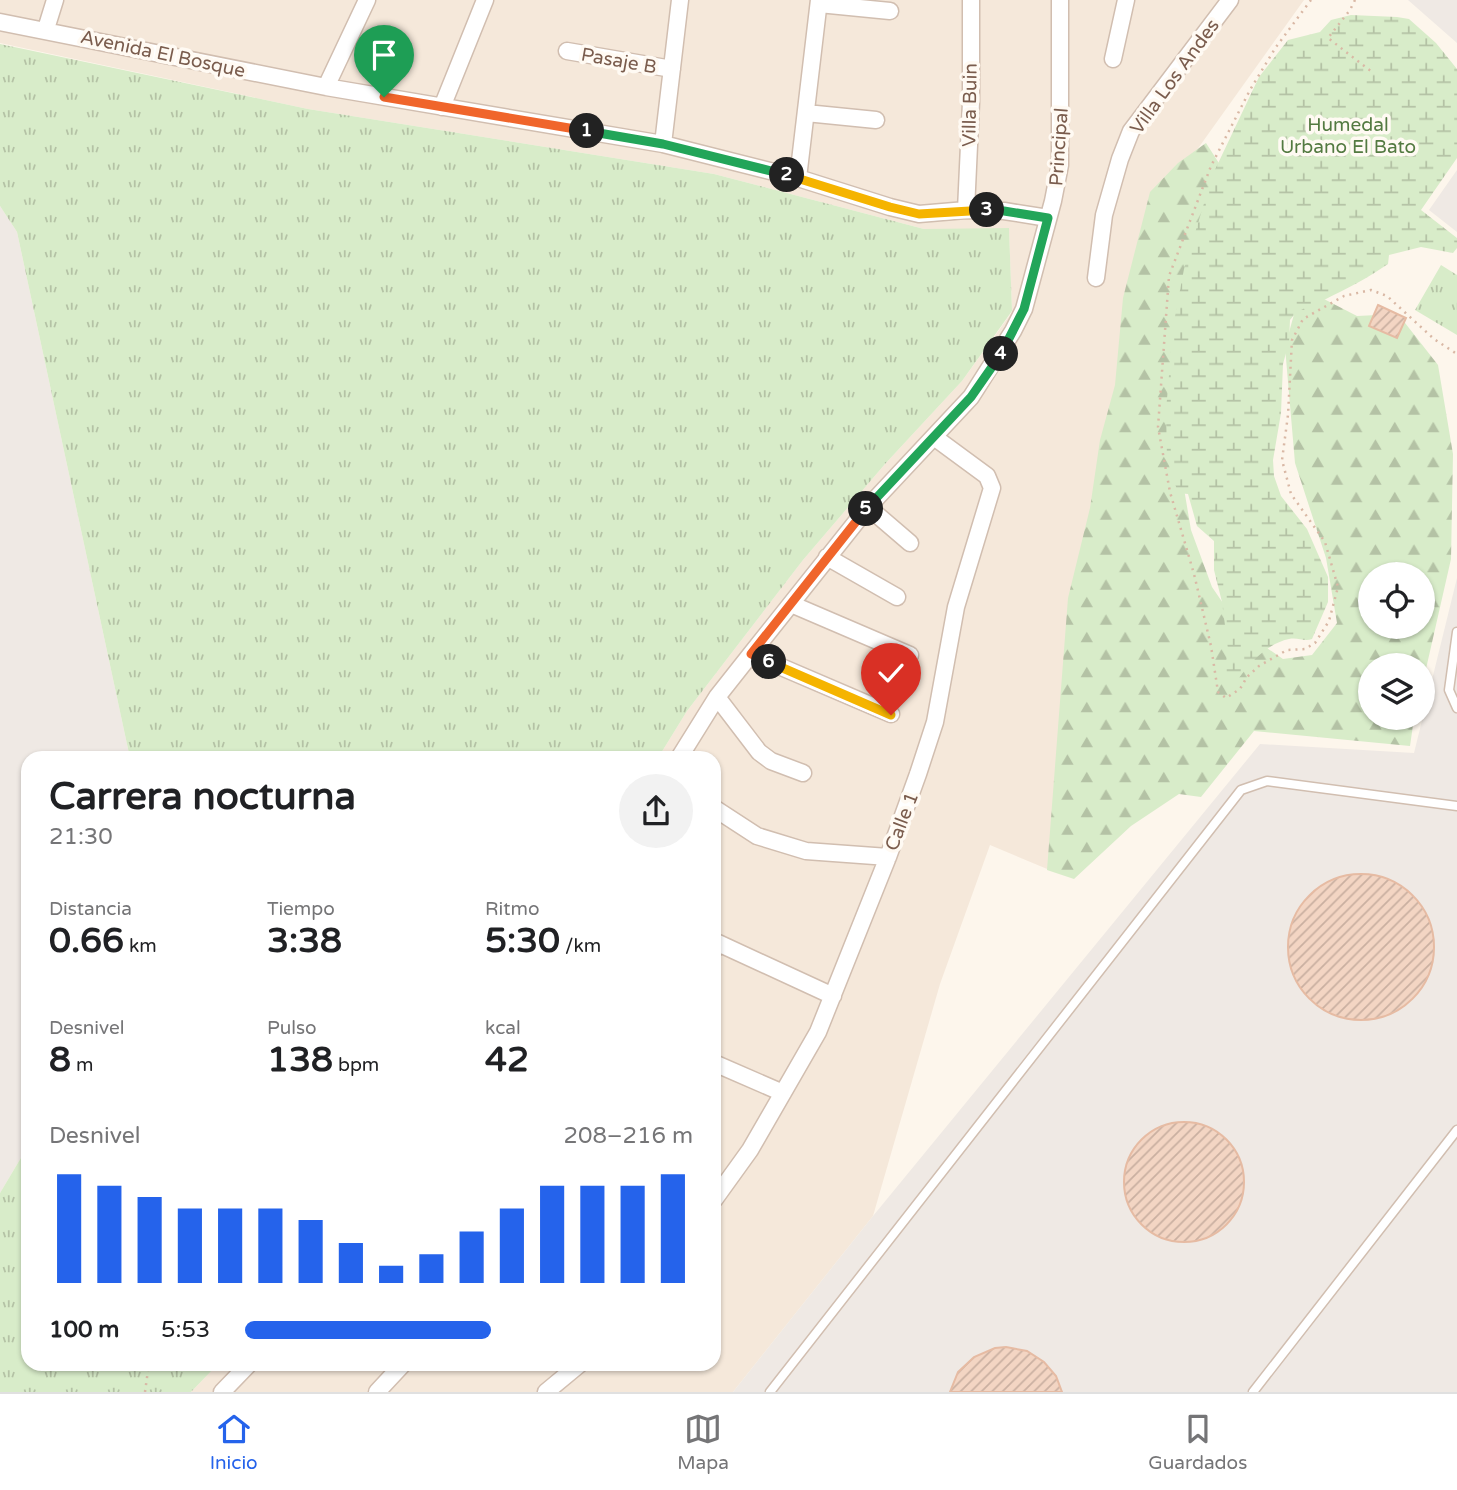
<!DOCTYPE html>
<html lang="es">
<meta charset="utf-8">
<style>
body{margin:0;font-family:"Varela Round",sans-serif;background:#f2f2f2;color:#202124;height:100vh;display:flex;flex-direction:column;font-size:26px;white-space:nowrap}
*{box-sizing:border-box;margin:0}
p{font-size:23px;color:#757577}
.icon{flex:none;width:38px;height:38px;fill:none;stroke:currentColor;stroke-width:2;stroke-linecap:round;stroke-linejoin:round}
.map{position:relative;flex:1;overflow:hidden}
.panel{position:absolute;left:21px;top:751px;width:700px;height:620px;display:flex;flex-direction:column;background:#fff;border-radius:21px;box-shadow:0 2px 5px #0004}
.panel>*{flex:none}
.buttons{position:absolute;left:1358px;top:562px;display:grid;gap:14px}
.buttons a{display:grid;place-items:center;width:77px;height:77px;border-radius:50%;background:#fff;box-shadow:0 2px 5px #0004;font-size:35px}
.pin{position:absolute;display:grid;place-items:center;width:60px;height:60px;color:#fff;margin:-72px -30px;border-radius:50% 50% 50% 0;rotate:-45deg;box-shadow:0 0 7px #0007}
.pin .icon{rotate:45deg}
.km{position:absolute;width:35px;height:35px;margin:-18px;border-radius:50%;background:#222;color:#fff;font-size:19px;line-height:35px;text-align:center}
.round{display:grid;place-items:center;flex:none;width:74px;height:74px;border-radius:37px;background:#f2f2f2}
.summary{display:flex;align-items:center;justify-content:space-between;height:119px;padding:0 28px}
h1{font-size:38px;font-weight:800;line-height:52px}
.metrics{display:grid;grid-template-columns:repeat(3,1fr);gap:10px;height:119px;padding:7px 28px}
.metrics div{display:grid;align-content:center}
.metrics b{font-size:35px;font-weight:800}
.metrics small{font-size:19px;font-weight:400}
.metrics p{font-size:19px}
.chart{height:196px;padding:14px 28px}
.chart p{display:flex;justify-content:space-between}
.chart svg{width:100%;height:126px;margin-top:7px;stroke:#2563eb;stroke-width:6}
ul{padding:0 28px;list-style:none;font-size:23px}
li{display:grid;grid-template-columns:112px 84px 1fr;align-items:center;height:52px}
li i{height:18px;border-radius:9px;background:#2563eb}
.menu{display:flex;justify-content:space-around;align-items:center;height:98px;border-top:2px solid #e0e0e0;background:#fff;font-size:19px;color:#757577}
.menu a{display:grid;justify-items:center;gap:4px}
.menu .current{color:#2563eb}
.map>svg:first-child{display:block}
.residential{fill:#f5e8da}
.industrial{fill:#efe9e4}
.grass{fill:url(#grass-tufts)}
.forest{fill:url(#forest-firs);fill-rule:evenodd}
.wetland{fill:url(#wetland-marsh)}
.building{fill:url(#building-hatch);stroke:#e6bba3;stroke-width:2}
.lines{fill:none;stroke-linecap:round;stroke-linejoin:round}
.service-casing{stroke:#d1beb0;stroke-width:11}
.minor-casing{stroke:#d1beb0;stroke-width:19}
.path{stroke:#d9b8a5;stroke-width:2.5;stroke-dasharray:2 5;stroke-linecap:butt}
.service{stroke:#fff;stroke-width:8}
.minor{stroke:#fff;stroke-width:16}
.split-1-casing{stroke:#fff;stroke-width:14}
.split-2-casing{stroke:#fff;stroke-width:14}
.split-3-casing{stroke:#fff;stroke-width:14}
.split-4-casing{stroke:#fff;stroke-width:14}
.split-5-casing{stroke:#fff;stroke-width:14}
.split-6-casing{stroke:#fff;stroke-width:14}
.split-7-casing{stroke:#fff;stroke-width:14}
.split-1{stroke:#f0652b;stroke-width:9}
.split-2{stroke:#22a559;stroke-width:9}
.split-3{stroke:#f5b400;stroke-width:9}
.split-4{stroke:#22a559;stroke-width:9}
.split-5{stroke:#22a559;stroke-width:9}
.split-6{stroke:#f0652b;stroke-width:9}
.split-7{stroke:#f5b400;stroke-width:9}
.labels{text-anchor:middle;stroke-width:7;stroke-linejoin:round;paint-order:stroke}
.street-label{font-size:19px;fill:#7a5c4d;stroke:#fffaf3}
.park-label{font-size:19px;fill:#537a41;stroke:#fffaf3}
</style>
<div class="map">
<svg width="1457" height="1392" viewBox="0 0 1457 1392">
<defs>
<pattern id="grass-tufts" width="24" height="20" patternUnits="userSpaceOnUse" patternTransform="scale(1.75)"><rect width="24" height="20" fill="#d8ecc9"/><path d="M3 7l-1-3M5 7V3M7 7l1-3M15 17l-1-3M17 17v-4M19 17l1-3" fill="none" stroke="#b4c2a5"/></pattern>
<pattern id="forest-firs" width="22" height="20" patternUnits="userSpaceOnUse" patternTransform="scale(1.75)"><rect width="22" height="20" fill="#d8ecc9"/><path d="M5 1l3.5 6h-7zM16 11l3.5 6h-7z" fill="#b4c2a5"/></pattern>
<pattern id="wetland-marsh" width="20" height="14" patternUnits="userSpaceOnUse" patternTransform="scale(1.75)"><rect width="20" height="14" fill="#d8ecc9"/><path d="M1 5h8M5 5V1M11 12h8M15 12V8" fill="none" stroke="#b4c2a5"/></pattern>
<pattern id="building-hatch" width="6" height="6" patternUnits="userSpaceOnUse" patternTransform="scale(1.75)"><rect width="6" height="6" fill="#f3d5c3"/><path d="M-1 1l2-2M0 6l6-6M5 7l2-2" fill="none" stroke="#cab0a1"/></pattern>
</defs>
<rect width="100%" height="100%" fill="#fdf6ec"/>
<path class="residential" d="M0,0H1304L1149,217L1052,871L990,845L940,984L873,1216L733,1392H191L219,1363H714V758H658L687,711L803,560L885,464L962,381L1012,312L1009,229H924L714,174L308,109L0,43Z"/>
<path class="industrial" d="M1408,0H1457V43Z
M1457,170V232L1429,210Z
M0,206L17,232L130,758H28V1146L0,1193Z
M1457,578V1392H733L873,1216L1260,744L1414,753Z"/>
<path class="grass" d="M0,44L308,109L714,174L924,229L1009,228L1012,311L962,381L885,464L803,560L687,711L658,758H130L17,232L0,206Z
M1441,265L1457,275V335L1415,310Z
M28,1146V1363H219L191,1392H0V1193Z"/>
<path class="forest" d="M1206,143L1233,185L1180,465L1191,530L1212,587L1242,631L1283,659L1312,655L1337,623L1326,558L1295,463L1285,347L1296,307L1322,298L1357,316L1398,314L1438,365L1453,454L1451,559L1423,682V665H1370V718H1414L1410,746L1254,731L1201,797L1179,794L1131,826L1074,879L1047,870L1068,598L1090,508L1100,440L1115,385L1123,298L1150,192L1178,163ZM1370,574H1423V626H1370Z"/>
<path class="wetland" d="M1351,15L1397,17L1409,19L1436,43L1457,69V158L1421,210L1457,238V248L1453,253L1421,247L1389,255L1388,264C1368,278 1346,289 1324,300C1312,306 1298,308 1290,320L1289,342L1283,364L1281,413L1273,460L1274,476L1281,496L1307,529L1328,577V602L1312,639C1304,642 1298,637 1289,639C1262,645 1244,670 1230,691L1227,692L1224,675L1228,649L1222,602L1214,570V541L1197,526L1188,494L1178,493L1167,459L1166,411L1173,327L1184,269L1213,174L1259,77L1288,40L1320,32L1331,20Z"/>
<path class="building" d="M1378,305L1406,318L1397,338L1369,326Z
M1288 947a73 73 0 1 1 146 0a73 73 0 1 1-146 0Z
M1124 1182a60 60 0 1 1 120 0a60 60 0 1 1-120 0Z
M1006,1347L1027,1351L1044,1362L1056,1376L1062,1392H950L958,1372L974,1357L995,1348Z"/>
<g class="lines">
<defs>
<path id="service" d="M1457,632L1449,690L1457,708
M770,1392L1241,790L1267,781L1457,806
M1253,1392L1457,1130"/>
<path id="minor" d="M819,4L890,11
M0,22L326,87L663,144L798,178L890,207L919,214L966,210L1004,211L1048,218
M46,29L55,0
M567,51L672,69
M1113,59L1126,0
M326,87L367,0
M442,107L485,0
M806,113L876,120
M663,144L680,0
M798,178L819,0
M966,210L971,102V0
M1096,278L1104,215L1120,159L1131,131L1230,0
M868,507L910,543
M827,557L897,597
M791,604L910,655
M751,654L891,714
M717,697L759,752L771,761L803,773
M679,758L717,697L751,654L868,507L971,397L1013,331L1024,309L1053,201L1060,165V0
M714,808L757,836L806,851L888,857
M714,950L718,943L833,996
M714,1063L783,1093
M714,1200L750,1150L818,1032L888,857L918,774L935,722L956,607L992,488L987,476L934,437
M222,1392L250,1363
M377,1392L404,1363
M546,1392L581,1363"/>
</defs>
<use href="#service" class="service-casing"/>
<use href="#minor" class="minor-casing"/>
<path class="path" d="M1311,0L1276,47L1250,90L1211,166L1169,276L1158,427L1170,492L1194,574L1211,646L1218,692L1226,698L1240,689L1247,677L1259,666L1287,650L1305,649L1315,643L1329,621L1338,587L1325,542L1291,494L1282,460L1288,415L1292,340L1303,319L1344,296L1371,290L1387,296L1434,339L1457,354
M1355,0L1350,10L1328,38L1372,72
M145,1392L149,1363"/>
<use href="#service" class="service"/>
<use href="#minor" class="minor"/>
</g>
<g class="lines">
<defs>
<path id="split-1" d="M384,97L587,131"/>
<path id="split-2" d="M587,131L663,144L787,175"/>
<path id="split-3" d="M787,175L890,207L919,214L987,210"/>
<path id="split-4" d="M987,210L1004,211L1048,218L1024,309L1001,354"/>
<path id="split-5" d="M866,509L971,397L1001,354"/>
<path id="split-6" d="M769,662L751,654L866,509"/>
<path id="split-7" d="M769,662L891,715"/>
</defs>
<use href="#split-1" class="split-1-casing"/>
<use href="#split-2" class="split-2-casing"/>
<use href="#split-3" class="split-3-casing"/>
<use href="#split-4" class="split-4-casing"/>
<use href="#split-5" class="split-5-casing"/>
<use href="#split-6" class="split-6-casing"/>
<use href="#split-7" class="split-7-casing"/>
<use href="#split-1" class="split-1"/>
<use href="#split-2" class="split-2"/>
<use href="#split-3" class="split-3"/>
<use href="#split-4" class="split-4"/>
<use href="#split-5" class="split-5"/>
<use href="#split-6" class="split-6"/>
<use href="#split-7" class="split-7"/>
</g>
<g class="labels">
<g class="street-label">
<text transform="translate(163 53) rotate(12)" y="7">Avenida El Bosque</text>
<text transform="translate(619 60) rotate(10)" y="7">Pasaje B</text>
<text transform="translate(1174 76) rotate(-54)" y="7">Villa Los Andes</text>
<text transform="translate(969 105) rotate(-89)" y="7">Villa Buin</text>
<text transform="translate(1058 147) rotate(-86)" y="7">Principal</text>
<text transform="translate(901 821) rotate(-69)" y="7">Calle 1</text>
</g>
<g class="park-label">
<text x="1348" y="131">Humedal<tspan x="1348" dy="22">Urbano El Bato</tspan></text>
</g>
</g>
</svg>
<div class="buttons">
<a><svg class="icon" aria-label="locate" viewBox="0 0 24 24"><circle cx="12" cy="12" r="6"/><path d="M12 2v4M12 18v4M2 12h4M18 12h4"/></svg></a>
<a><svg class="icon" aria-label="layers" viewBox="0 0 24 24"><path d="M12 4l9 5-9 5-9-5zM3 14l9 5 9-5"/></svg></a>
</div>
<div class="pin" style="left:384px;top:97px;background:#1e9e55"><svg class="icon" aria-label="arrive" viewBox="0 0 24 24"><path d="M6 21V4h12l-3 4 3 4H6"/></svg></div>
<div class="pin" style="left:891px;top:715px;background:#d93025"><svg class="icon" aria-label="check" viewBox="0 0 24 24"><path d="M5 12l5 5 9-10"/></svg></div>
<b class="km" style="left:587px;top:131px">1</b>
<b class="km" style="left:787px;top:175px">2</b>
<b class="km" style="left:987px;top:210px">3</b>
<b class="km" style="left:1001px;top:354px">4</b>
<b class="km" style="left:866px;top:509px">5</b>
<b class="km" style="left:769px;top:662px">6</b>
<section class="panel">
<div class="summary"><div><h1>Carrera nocturna</h1><p>21:30</p></div><a class="round"><svg class="icon" aria-label="share" viewBox="0 0 24 24"><path d="M12 15V3M7 8l5-5 5 5M5 13v7h14v-7"/></svg></a></div>
<div class="metrics">
<div><p>Distancia</p><b>0.66<small> km</small></b></div>
<div><p>Tiempo</p><b>3:38</b></div>
<div><p>Ritmo</p><b>5:30<small> /km</small></b></div>
</div>
<div class="metrics">
<div><p>Desnivel</p><b>8<small> m</small></b></div>
<div><p>Pulso</p><b>138<small> bpm</small></b></div>
<div><p>kcal</p><b>42</b></div>
</div>
<div class="chart"><p><span>Desnivel</span>208–216 m</p>
<svg viewBox="0 0 160 44" preserveAspectRatio="none"><path d="M5 44V6M15 44V10M25 44V14M35 44V18M45 44V18M55 44V18M65 44V22M75 44V30M85 44V38M95 44V34M105 44V26M115 44V18M125 44V10M135 44V10M145 44V10M155 44V6"/></svg>
</div>
<ul>
<li><b>100 m</b>5:53<i style="width:55%"></i></li>
</ul>
</section>
</div>
<nav class="menu">
<a class="current"><svg class="icon" aria-label="home" viewBox="0 0 24 24"><path d="M3 11l9-7 9 7M6 9v11h12V9"/></svg>Inicio</a>
<a><svg class="icon" aria-label="map" viewBox="0 0 24 24"><path d="M3 6l6-2 6 2 6-2v14l-6 2-6-2-6 2zM9 4v14M15 6v14"/></svg>Mapa</a>
<a><svg class="icon" aria-label="saved" viewBox="0 0 24 24"><path d="M7 4h10v16l-5-4-5 4z"/></svg>Guardados</a>
</nav>
